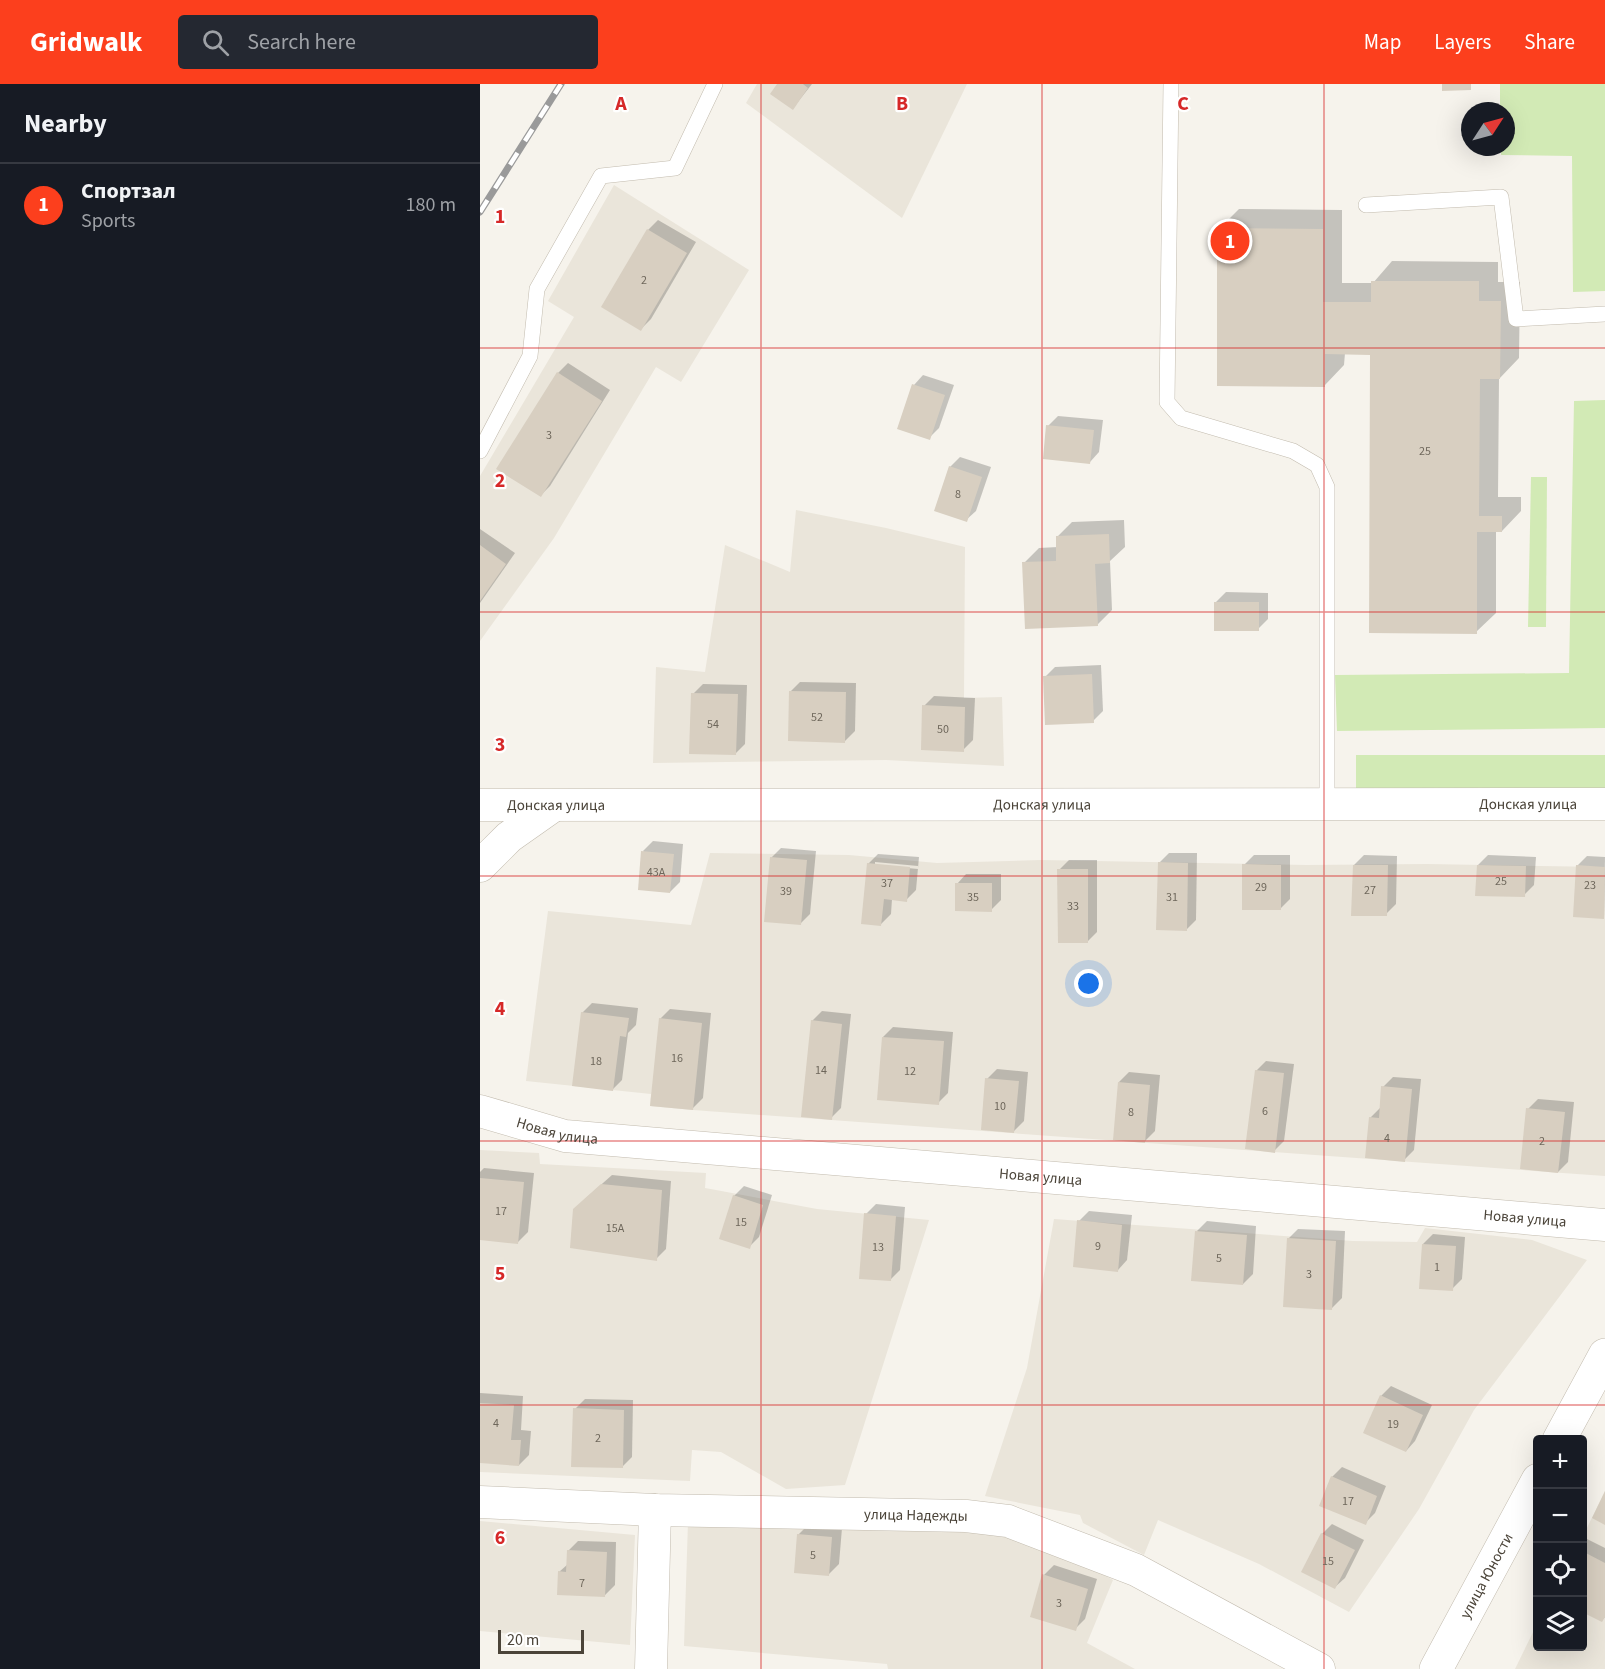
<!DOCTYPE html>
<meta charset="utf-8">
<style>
:root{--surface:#171b24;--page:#242831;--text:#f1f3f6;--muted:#9ea1a6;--line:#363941;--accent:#fc3f1d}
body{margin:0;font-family:"Source Sans 3",sans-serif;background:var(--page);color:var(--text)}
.controls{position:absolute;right:18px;bottom:18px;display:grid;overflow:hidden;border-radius:6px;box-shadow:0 6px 24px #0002}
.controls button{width:54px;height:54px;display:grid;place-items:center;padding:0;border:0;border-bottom:2px solid var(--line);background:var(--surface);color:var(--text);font:30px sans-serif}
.compass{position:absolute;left:981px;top:18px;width:54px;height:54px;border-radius:50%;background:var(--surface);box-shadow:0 6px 24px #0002;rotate:54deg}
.scale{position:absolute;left:18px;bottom:15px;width:86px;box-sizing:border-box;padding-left:6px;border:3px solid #4b4439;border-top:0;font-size:16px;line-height:21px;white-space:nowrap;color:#4b4439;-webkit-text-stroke:4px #fff;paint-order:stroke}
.you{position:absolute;left:609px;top:900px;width:21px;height:21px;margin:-15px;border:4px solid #fff;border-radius:50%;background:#1a73e8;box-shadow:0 0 0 9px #1a73e833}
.badge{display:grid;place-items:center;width:39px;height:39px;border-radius:50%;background:var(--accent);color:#fff;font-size:20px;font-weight:700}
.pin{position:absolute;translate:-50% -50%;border:3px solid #fff;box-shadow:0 2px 6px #0006}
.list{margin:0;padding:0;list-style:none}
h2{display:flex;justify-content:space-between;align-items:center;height:78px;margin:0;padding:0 24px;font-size:26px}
h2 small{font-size:20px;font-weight:400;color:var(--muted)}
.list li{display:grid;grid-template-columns:39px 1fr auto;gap:18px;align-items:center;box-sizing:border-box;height:84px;padding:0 24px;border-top:2px solid var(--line)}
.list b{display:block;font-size:22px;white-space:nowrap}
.list p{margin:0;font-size:20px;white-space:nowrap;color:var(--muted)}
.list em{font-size:20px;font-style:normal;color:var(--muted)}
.icon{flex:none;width:33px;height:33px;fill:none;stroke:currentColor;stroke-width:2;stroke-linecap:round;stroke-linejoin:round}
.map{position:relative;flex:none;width:1125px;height:1585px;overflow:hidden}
header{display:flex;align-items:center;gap:36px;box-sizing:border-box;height:84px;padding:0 30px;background:var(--accent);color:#fff}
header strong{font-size:28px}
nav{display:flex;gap:33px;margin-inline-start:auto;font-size:21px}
.search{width:420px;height:54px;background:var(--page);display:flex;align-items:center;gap:15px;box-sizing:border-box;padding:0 21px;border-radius:6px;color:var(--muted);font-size:22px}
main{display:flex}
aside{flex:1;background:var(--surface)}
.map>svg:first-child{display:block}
.residential{fill:#eae5da}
.green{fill:#d2eab5}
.shadow{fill:#0003;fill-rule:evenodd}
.building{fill:#d8cfc1}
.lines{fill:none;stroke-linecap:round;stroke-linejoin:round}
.service-casing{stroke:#c2bbae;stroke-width:16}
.minor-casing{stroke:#c2bbae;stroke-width:33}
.tertiary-casing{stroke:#c2bbae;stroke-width:34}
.service{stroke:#fff;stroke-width:15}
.minor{stroke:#fff;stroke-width:32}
.tertiary{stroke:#fff;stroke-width:33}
.rail-casing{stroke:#9a9a9a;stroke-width:7}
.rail{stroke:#fff;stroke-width:4.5;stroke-dasharray:14;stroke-linecap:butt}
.grid{fill:none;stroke:#d62828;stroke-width:1.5;stroke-opacity:0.55}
.labels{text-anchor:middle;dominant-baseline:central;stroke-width:4.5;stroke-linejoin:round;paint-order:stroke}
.number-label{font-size:12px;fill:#6e675b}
.street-label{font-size:15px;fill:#4b4439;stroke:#fff}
.grid-label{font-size:20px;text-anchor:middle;font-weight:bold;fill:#d62828;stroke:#fff;stroke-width:4.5;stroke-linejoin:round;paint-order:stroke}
</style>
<header>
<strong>Gridwalk</strong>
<div class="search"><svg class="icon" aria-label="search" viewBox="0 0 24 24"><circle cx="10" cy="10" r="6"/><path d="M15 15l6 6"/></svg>Search here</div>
<nav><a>Map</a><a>Layers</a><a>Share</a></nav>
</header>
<main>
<aside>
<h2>Nearby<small></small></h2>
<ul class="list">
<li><span class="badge">1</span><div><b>Спортзал</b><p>Sports</p></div><em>180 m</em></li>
</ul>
</aside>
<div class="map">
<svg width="1125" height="1585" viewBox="0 0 1125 1585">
<rect width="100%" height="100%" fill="#f6f3ec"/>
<g class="residential">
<path d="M277,0H487L422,134L266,19Z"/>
<path d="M134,101L269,186L201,298L176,283L74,454L0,557V392L94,233L68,217Z"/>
<path d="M316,426L406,444L485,463L484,614L522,613L524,682L406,676L173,679L176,583L225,588L245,461L310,488Z"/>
<path d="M230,769L369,771L457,779L561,776L826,781L947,780L1125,783V1092L213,1026L170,1022L171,1010L46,997L68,827L211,841Z"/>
<path d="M0,1066L59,1069L60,1080L226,1089L225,1104L236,1106L337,1125L449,1136L365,1401L306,1405L241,1368L212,1366L210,1397L0,1388Z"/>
<path d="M574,1135L873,1157L937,1158L945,1144L1052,1156L1107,1176L994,1326L939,1425L869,1528L779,1480L678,1436L664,1471L603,1439L600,1431L505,1412L547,1284Z"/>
<path d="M1125,1407V1585H1035L1057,1540L1058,1562H1102L1103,1452Z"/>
<path d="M0,1437L155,1451L150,1561L0,1547Z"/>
<path d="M208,1438L522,1445L602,1479L633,1496L607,1559L655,1585H408L407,1580L204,1562Z"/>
</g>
<g class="green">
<path d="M1020,0H1125V207L1093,208L1092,72L1021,71V63H1026V27H1020Z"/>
<path d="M1125,316V644L857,647L855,591L1089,589L1094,317Z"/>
<path d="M1051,393H1067L1066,543H1048Z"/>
<rect x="876" y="671" width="249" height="35"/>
</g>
<g class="shadow">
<path d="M299,0H332L313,24Z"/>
<path d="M759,125L862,126V199H893L912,177L1018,178V198H1040L1039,274L1019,295L1018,413H1041V427L1022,447H1016V529L996,548L892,269H865L864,281L845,301L739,145Z"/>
<path d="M178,136L216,158L171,235L161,245L168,146Z"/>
<path d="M88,279L130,306L70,402L61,411L78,289Z"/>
<path d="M443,291L474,301L459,344L449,354L434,301Z"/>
<path d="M578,332L623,336L619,368L610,378L568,342Z"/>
<path d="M480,373L511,383L496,427L486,436L470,383Z"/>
<path d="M644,436L645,463L630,477L632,526L617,541L544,479L559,464L578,463L577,453L592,438Z"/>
<path d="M0,445L35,469L0,519Z"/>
<path d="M746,508L788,509V535L778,545L736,518Z"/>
<path d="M621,581L623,627L613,637L565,593L575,583Z"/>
<path d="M320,598L376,599L375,647L365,657L310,608Z"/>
<path d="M223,600L267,601L265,660L255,670L213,610Z"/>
<path d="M454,612L495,614L493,656L483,666L444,622Z"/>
<path d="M173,757L203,760L200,798L190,808L163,767Z"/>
<path d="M301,764L336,767L330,830L320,840L291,774Z"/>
<path d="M689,769H717L716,836L706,846L679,779Z"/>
<path d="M398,770L439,773L436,806L426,816L412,815L411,830L401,840L388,780ZM395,778L438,782V785L395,781Z"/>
<path d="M774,771H810V815L800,825L764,781Z"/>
<path d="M884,771L917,772L916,820L906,830L874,781Z"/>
<path d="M1008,771L1056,773L1054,801L1044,811L998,781Z"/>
<path d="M1107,772L1125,773L1124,833L1097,782Z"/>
<path d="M589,776H617V848L607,858L579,786Z"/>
<path d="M486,790H521V816L511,826L477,800Z"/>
<path d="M112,919L158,924L156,941L148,949L142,996L132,1006L102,929Z"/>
<path d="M190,925L231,929L223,1014L213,1024L180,935Z"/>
<path d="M342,927L371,930L361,1024L351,1034L332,937Z"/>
<path d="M413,943L473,948L468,1009L458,1019L403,953Z"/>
<path d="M786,977L814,980L804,1057L794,1067L776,987Z"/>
<path d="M517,985L548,988L544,1037L534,1047L507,995Z"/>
<path d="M649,988L680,991L675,1047L665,1057L639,998Z"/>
<path d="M913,993L941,995L934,1066L924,1076L890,1034L900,1024L903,1003Z"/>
<path d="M1058,1015L1094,1018L1088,1078L1078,1088L1048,1025Z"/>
<path d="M4,1084L54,1089L48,1148L38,1158L0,1155V1088Z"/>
<path d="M132,1091L191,1097L186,1165L176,1175L105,1115Z"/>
<path d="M264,1102L292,1111L279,1153L269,1163L254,1112Z"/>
<path d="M396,1120L425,1123L420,1186L410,1196L386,1130Z"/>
<path d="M609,1127L652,1131L647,1176L638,1186L599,1137Z"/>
<path d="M727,1137L776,1142L773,1190L763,1200L717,1147Z"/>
<path d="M818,1145L865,1147L862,1214L852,1224L808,1155Z"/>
<path d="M953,1150L985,1153L982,1195L972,1205L943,1160Z"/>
<path d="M911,1302L952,1321L935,1357L926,1367L901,1312Z"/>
<path d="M0,1309L43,1312L41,1346L51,1347L49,1371L39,1381L0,1378Z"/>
<path d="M105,1315L153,1316L152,1373L142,1383L95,1325Z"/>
<path d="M862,1383L906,1402L895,1429L885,1439L852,1393Z"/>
<path d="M852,1440L884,1456L865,1494L855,1503L842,1450Z"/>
<path d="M328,1441L362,1444L359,1480L349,1490L318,1451Z"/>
<path d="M1107,1455L1125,1464V1533L1122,1536L1102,1526V1460Z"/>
<path d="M98,1457L136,1458L135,1501L125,1511L79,1488L88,1480V1467Z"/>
<path d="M574,1481L617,1495L605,1535L595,1545L564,1491Z"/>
</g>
<g class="building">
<path d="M297,0H323L328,4L313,26L290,10Z"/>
<path d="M962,0H991V6L962,7Z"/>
<path d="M737,144L843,145V218H891V197H999V217H1021L1020,295H1000L999,432H1022V448H997V550L889,549L890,271L845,270V303L737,302Z"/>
<path d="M167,145L207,169L161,247L121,223Z"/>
<path d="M77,288L122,317L61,413L16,385Z"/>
<path d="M432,300L465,311L450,356L417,345Z"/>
<path d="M566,341L614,346L610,380L563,375Z"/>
<path d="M469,382L502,393L487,438L454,427Z"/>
<path d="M629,450L630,479L615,480L618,542L545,545L542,478L576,477V452Z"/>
<path d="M0,461L26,480L0,517Z"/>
<rect x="734" y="518" width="45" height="29"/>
<path d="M612,590L614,639L565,641L563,592Z"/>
<path d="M309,607L366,608L365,659L308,657Z"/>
<path d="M211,609L258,610L256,671L209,670Z"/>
<path d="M442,621L485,623L484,668L441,666Z"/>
<path d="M161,767L194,770L190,809L158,806Z"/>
<path d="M290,773L327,776L321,841L284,838Z"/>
<path d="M678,778L708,779L707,847L676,846Z"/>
<path d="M387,779L430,783L427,818L404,815L401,842L381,840Z"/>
<path d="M762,780L801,781V826H762Z"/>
<path d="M873,781H908L907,832H871Z"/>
<path d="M997,781L1046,782L1045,813L995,812Z"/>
<path d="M1096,781L1125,783L1124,835L1093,833Z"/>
<path d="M577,785H608V859H578Z"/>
<path d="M475,799H512V828L475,827Z"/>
<path d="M101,928L149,934L146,953L140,952L133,1007L92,1002Z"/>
<path d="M179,934L222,939L213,1026L170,1022Z"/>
<path d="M331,936L362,940L352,1036L321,1033Z"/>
<path d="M402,953L464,957L459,1021L397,1016Z"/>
<path d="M775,986L804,989L795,1069L765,1065Z"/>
<path d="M505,994L539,997L534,1049L501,1046Z"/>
<path d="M638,998L670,1001L665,1059L633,1056Z"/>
<path d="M901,1002L932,1005L925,1078L885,1074L889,1033L899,1034Z"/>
<path d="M1046,1024L1085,1028L1078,1089L1040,1085Z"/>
<path d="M0,1094L44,1098L38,1160L0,1156Z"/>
<path d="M121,1100L182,1106L177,1177L90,1164L93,1125Z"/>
<path d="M253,1111L283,1121L270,1165L239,1155Z"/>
<path d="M384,1129L416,1132L411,1197L379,1195Z"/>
<path d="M597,1136L642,1141L638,1188L593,1183Z"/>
<path d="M715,1147L767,1151L763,1201L711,1197Z"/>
<path d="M807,1154L856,1157L852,1226L803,1223Z"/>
<path d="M942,1160L976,1162L973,1207L939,1205Z"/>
<path d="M900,1311L943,1331L926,1368L883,1349Z"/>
<path d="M0,1319L34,1321L31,1356H41L39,1382L0,1379Z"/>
<path d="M93,1324L144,1326L143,1384L91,1383Z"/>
<path d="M851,1392L897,1412L886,1441L839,1422Z"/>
<path d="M1125,1407V1441L1112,1434Z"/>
<path d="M841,1449L875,1466L855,1505L821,1488Z"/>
<path d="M317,1450L352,1453L349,1492L314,1489Z"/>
<path d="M87,1466L127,1468L125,1513L77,1511L78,1487L86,1488Z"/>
<path d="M1102,1467L1125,1479V1533L1122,1538L1102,1528Z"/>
<path d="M562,1490L608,1505L596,1547L550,1533Z"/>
</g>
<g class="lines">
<g class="service-casing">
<g id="service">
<path d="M691,0L687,318L701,334L813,367L837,381L847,403V720"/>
<path d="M886,121L1021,113L1036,235L1125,230"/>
<path d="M0,367L50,272L57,205L121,92L195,84L235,0"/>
</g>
</g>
<g class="minor-casing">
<g id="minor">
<path id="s1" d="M0,721L1125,720"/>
<path d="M0,782L29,753L73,722"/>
<path id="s2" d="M0,1027L85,1052L1125,1141"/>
<path id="s3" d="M0,1418L175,1426L486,1432L528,1437L656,1486L839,1585"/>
<path d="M171,1585L175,1426"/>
</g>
</g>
<g class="tertiary-casing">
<g id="tertiary">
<path d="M1079,1356L1125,1271"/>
<path id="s4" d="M956,1585L1058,1396"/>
</g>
</g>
<use href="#service" class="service"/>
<use href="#minor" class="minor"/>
<use href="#tertiary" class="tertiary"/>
<g class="rail-casing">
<path id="rail" d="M0,128L81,0"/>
</g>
<use href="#rail" class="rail"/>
</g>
<path class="grid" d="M281,0V1585M562,0V1585M844,0V1585M0,264H1125M0,528H1125M0,792H1125M0,1057H1125M0,1321H1125"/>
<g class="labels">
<g class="number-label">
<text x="164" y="196">2</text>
<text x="69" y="351">3</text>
<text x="945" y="367">25</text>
<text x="478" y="410">8</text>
<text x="337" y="633">52</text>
<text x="233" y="640">54</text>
<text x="463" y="645">50</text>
<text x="176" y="788">43А</text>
<text x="1021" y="797">25</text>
<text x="407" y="799">37</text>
<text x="1110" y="801">23</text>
<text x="781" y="803">29</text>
<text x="890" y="806">27</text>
<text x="306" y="807">39</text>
<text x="493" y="813">35</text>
<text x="692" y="813">31</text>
<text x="593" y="822">33</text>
<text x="197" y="974">16</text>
<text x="116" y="977">18</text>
<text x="341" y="986">14</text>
<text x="430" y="987">12</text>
<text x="520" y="1022">10</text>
<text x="785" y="1027">6</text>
<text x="651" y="1028">8</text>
<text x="907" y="1054">4</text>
<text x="1062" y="1057">2</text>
<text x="21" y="1127">17</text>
<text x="261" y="1138">15</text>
<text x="135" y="1144">15А</text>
<text x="618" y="1162">9</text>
<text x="398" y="1163">13</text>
<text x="739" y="1174">5</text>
<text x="957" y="1183">1</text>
<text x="829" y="1190">3</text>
<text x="16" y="1339">4</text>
<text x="913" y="1340">19</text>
<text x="118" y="1354">2</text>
<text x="868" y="1417">17</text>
<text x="333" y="1471">5</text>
<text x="848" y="1477">15</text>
<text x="102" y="1499">7</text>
<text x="579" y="1519">3</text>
</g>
<g class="street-label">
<text stroke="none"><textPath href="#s1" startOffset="1048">Донская улица</textPath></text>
<text stroke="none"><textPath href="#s1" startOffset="562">Донская улица</textPath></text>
<text stroke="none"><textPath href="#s1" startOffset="76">Донская улица</textPath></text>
<text stroke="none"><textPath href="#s2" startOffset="80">Новая улица</textPath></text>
<text stroke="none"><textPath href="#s2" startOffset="566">Новая улица</textPath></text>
<text stroke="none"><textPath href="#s2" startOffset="1052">Новая улица</textPath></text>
<text stroke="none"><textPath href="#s3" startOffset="436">улица Надежды</textPath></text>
<text stroke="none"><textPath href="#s4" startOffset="106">улица Юности</textPath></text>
</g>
</g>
<g class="grid-label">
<text x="141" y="26">A</text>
<text x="422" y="26">B</text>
<text x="703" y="26">C</text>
<text x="20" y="139">1</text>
<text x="20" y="403">2</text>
<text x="20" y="667">3</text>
<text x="20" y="931">4</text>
<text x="20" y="1196">5</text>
<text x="20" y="1460">6</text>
</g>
</svg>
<div class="controls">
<button>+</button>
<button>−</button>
<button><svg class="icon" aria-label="locate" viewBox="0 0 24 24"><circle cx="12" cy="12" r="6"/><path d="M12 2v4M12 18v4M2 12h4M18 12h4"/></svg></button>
<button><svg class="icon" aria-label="layers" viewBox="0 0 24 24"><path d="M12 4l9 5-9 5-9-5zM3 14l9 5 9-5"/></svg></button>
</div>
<svg class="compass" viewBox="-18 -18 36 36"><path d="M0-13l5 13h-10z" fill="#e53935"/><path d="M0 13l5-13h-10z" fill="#9ea1a6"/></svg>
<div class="scale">20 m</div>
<div class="you"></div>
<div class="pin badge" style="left:750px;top:157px">1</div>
</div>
</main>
